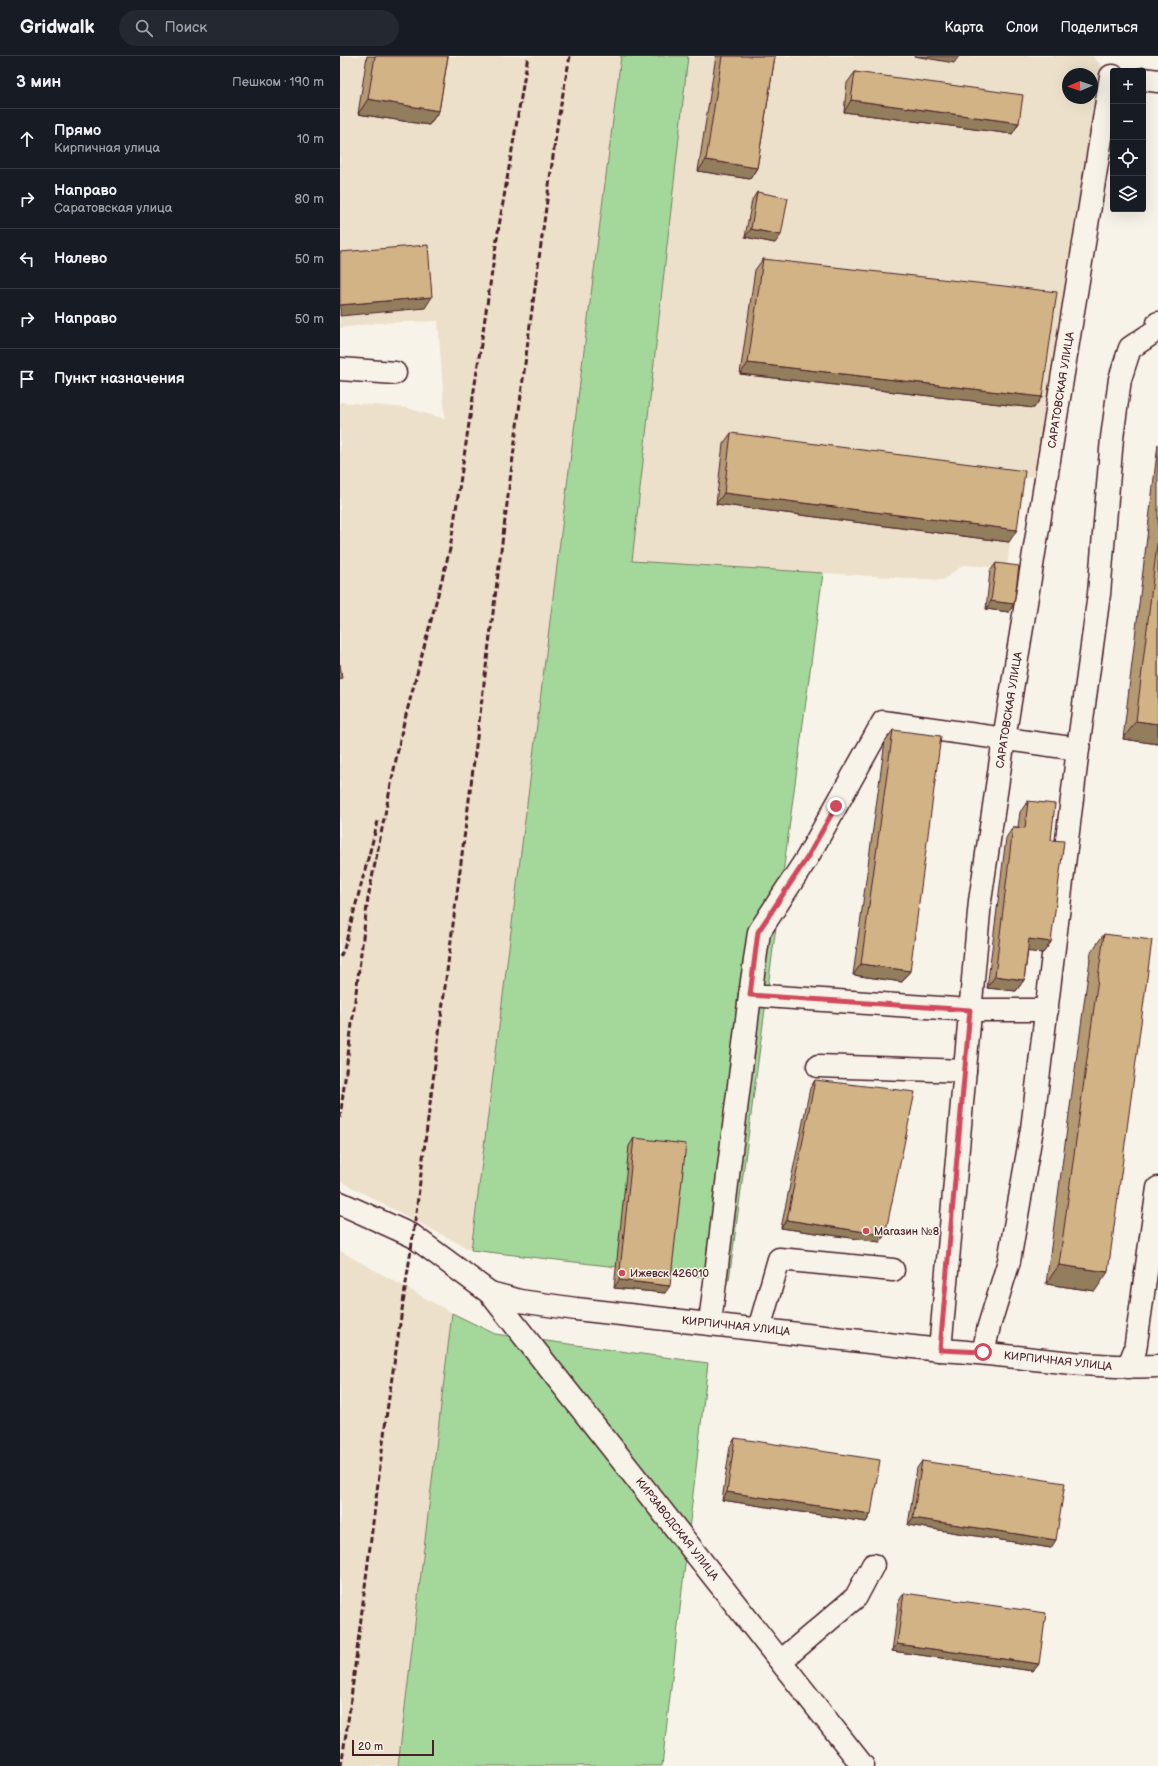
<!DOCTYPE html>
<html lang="ru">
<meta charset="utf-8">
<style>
:root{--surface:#171b24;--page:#242831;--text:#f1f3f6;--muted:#9ea1a6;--line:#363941}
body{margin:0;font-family:"Balsamiq Sans",sans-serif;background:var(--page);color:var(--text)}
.controls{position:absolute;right:12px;top:12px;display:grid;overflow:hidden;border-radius:4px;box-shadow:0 4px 16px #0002}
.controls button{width:36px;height:36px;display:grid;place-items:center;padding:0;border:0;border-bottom:1px solid var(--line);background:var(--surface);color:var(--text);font:20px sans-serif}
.compass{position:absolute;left:722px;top:12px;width:36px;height:36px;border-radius:50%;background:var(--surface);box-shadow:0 4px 16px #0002;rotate:268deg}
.scale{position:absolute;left:12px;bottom:10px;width:82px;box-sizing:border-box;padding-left:4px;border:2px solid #4a1f2b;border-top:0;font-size:11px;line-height:14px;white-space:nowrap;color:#4a1f2b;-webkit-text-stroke:3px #f7f3e8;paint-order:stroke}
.stop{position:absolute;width:12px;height:12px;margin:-9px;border:3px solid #d1495b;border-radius:50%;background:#fff}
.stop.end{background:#d1495b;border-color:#fff;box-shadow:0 1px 4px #0008}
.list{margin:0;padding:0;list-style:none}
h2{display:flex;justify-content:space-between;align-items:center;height:52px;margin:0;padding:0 16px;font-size:17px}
h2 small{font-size:13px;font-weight:400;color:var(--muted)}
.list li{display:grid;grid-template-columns:26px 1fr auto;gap:12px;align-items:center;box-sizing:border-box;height:60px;padding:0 16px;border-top:1px solid var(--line)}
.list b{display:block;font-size:15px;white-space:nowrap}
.list p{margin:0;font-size:13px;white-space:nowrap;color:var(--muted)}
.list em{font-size:13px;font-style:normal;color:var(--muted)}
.icon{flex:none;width:22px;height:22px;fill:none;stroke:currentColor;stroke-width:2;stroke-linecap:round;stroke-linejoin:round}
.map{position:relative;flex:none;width:818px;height:1710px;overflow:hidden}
header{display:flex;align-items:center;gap:24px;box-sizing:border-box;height:56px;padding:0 20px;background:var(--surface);border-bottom:1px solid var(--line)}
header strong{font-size:19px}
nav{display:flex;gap:22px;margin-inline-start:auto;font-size:14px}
.search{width:280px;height:36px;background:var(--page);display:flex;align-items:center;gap:10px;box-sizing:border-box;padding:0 14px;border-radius:22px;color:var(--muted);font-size:15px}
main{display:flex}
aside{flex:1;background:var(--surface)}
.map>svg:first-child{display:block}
.built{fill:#ece0ca;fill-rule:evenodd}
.green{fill:#a4d89b;stroke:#777c63}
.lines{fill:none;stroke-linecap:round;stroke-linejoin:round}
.minor-casing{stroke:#4a1f2b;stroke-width:25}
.minor{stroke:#f7f3e8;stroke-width:22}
.rail{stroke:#4a1f2b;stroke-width:3;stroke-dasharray:6 3;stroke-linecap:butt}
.wall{fill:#b49a72;stroke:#4a1f2b}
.shaded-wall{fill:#927d5d;stroke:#4a1f2b}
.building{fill:#d1b385;stroke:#4a1f2b}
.route{stroke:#d1495b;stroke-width:5}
.poi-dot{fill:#d1495b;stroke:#f7f3e8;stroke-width:1.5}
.labels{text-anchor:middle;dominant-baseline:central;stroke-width:3;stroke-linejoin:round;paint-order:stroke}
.street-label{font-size:11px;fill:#4a1f2b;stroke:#f7f3e8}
.poi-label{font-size:11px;fill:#4a1f2b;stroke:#f7f3e8;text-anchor:start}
</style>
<header>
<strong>Gridwalk</strong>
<div class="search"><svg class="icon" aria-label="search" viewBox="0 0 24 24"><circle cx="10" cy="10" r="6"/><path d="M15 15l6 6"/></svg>Поиск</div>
<nav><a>Карта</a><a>Слои</a><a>Поделиться</a></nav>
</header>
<main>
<aside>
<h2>3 мин<small>Пешком · 190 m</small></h2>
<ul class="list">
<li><svg class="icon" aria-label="ahead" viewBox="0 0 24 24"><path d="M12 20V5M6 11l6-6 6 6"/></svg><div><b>Прямо</b><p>Кирпичная улица</p></div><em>10 m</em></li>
<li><svg class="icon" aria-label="right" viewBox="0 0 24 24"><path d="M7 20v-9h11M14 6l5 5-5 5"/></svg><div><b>Направо</b><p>Саратовская улица</p></div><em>80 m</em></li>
<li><svg class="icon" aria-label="left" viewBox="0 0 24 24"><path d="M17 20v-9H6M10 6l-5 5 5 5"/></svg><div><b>Налево</b></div><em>50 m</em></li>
<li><svg class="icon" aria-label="right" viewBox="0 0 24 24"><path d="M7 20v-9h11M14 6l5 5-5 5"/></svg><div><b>Направо</b></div><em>50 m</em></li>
<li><svg class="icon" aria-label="arrive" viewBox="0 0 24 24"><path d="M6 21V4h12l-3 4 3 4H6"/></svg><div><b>Пункт назначения</b></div></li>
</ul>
</aside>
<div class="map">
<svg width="818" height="1710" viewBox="0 0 818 1710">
<rect width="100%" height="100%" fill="#f7f3e8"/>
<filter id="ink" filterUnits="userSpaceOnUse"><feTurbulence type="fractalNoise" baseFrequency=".025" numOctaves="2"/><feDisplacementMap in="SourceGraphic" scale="8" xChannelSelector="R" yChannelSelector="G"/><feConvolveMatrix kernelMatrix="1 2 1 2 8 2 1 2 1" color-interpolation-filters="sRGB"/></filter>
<g filter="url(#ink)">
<g class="built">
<path d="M0,0H281L131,1194L0,1125V346L67,352L105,363L98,265L37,267L0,272Z"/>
<path d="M348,0H753L764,13L705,414L677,426L667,512L623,509L603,524L292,506ZM728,18H752V42H728Z"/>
<path d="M0,1195L112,1257L58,1710H0Z"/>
</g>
<g class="green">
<path d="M281,0H348L292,505L483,517L389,1224L131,1194Z"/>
<path d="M112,1257L155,1278L368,1307L322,1710H58Z"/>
</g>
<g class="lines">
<g class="minor-casing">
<g id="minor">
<path d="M803,23L818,25"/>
<path d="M0,313L55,317"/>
<path d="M707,954H630L410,939L419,876L467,802L543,666L738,693"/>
<path d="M478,1010L625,1015"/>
<path d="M0,1147L73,1180L150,1237L180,1245L236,1253L600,1294C673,1298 745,1313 818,1310"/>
<path d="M150,1237L523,1710"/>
<path d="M370,1267L410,939"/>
<path d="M419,1273L439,1203L553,1214"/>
<path d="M600,1294L640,845L664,683L771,20H773"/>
<path d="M643,1297L649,1270L669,1205L692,1073L738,693L759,538L772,382L780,323L790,292L817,274L818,267"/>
<path d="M788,1311L795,1294L818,1132"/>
<path d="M441,1605L516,1541L533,1509"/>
</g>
</g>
<use href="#minor" class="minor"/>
<g class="rail">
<path d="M0,901L4,893L38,765"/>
<path d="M0,1062L28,842L62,674L110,493L158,176L188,0"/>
<path d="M1,1710L9,1658L47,1355L73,1180L191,261L218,64L230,0"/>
</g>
</g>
<g class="wall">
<path d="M27,0H108L99,55L89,69L18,58Z"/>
<path d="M376,0H435L417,112L410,123L358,115Z"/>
<path d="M515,16L679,67L672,78L504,56L507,27Z"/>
<path d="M417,136L435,187L405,181L412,144Z"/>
<path d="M423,203L694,352L400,318L415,214Z"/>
<path d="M391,377L669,486L376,448L383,388Z"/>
<path d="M818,388V688L783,683Z"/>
<path d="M656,507L674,548L669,556L646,553L650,515Z"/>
<path d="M553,674L570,915L562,926L513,919L545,685Z"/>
<path d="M688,745L711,784V886L703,897L688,895L684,924L676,935L647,932L666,782L673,771H678L680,756Z"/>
<path d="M764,878L755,1235L706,1228L751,896Z"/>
<path d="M475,1024L540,1186L441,1172L470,1032Z"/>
<path d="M294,1082L325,1237L274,1232L289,1090Z"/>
<path d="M395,1382L531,1458L526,1466L382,1444L390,1390Z"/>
<path d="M582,1405L711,1492L568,1469L577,1412Z"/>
<path d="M564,1537L699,1608L693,1615L552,1595L559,1545Z"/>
</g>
<g class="shaded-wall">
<path d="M574,0H619L614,7Z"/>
<path d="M28,43L99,55L89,69L18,58Z"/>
<path d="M511,44L679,67L672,78L504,56Z"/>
<path d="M366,104L417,112L410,123L358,115Z"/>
<path d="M411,173L441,179L435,187L405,181Z"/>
<path d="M92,241L85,252L0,260V249Z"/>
<path d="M408,307L702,341L694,352L400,318Z"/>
<path d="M384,437L677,474L669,486L376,448Z"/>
<path d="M651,545L674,548L669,556L646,553Z"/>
<path d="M796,665L818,668V688L783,683Z"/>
<path d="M689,883L711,886L703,897L681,895Z"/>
<path d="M521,908L570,915L562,926L513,919Z"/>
<path d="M655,920L684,924L676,935L647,932Z"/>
<path d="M447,1164L545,1179L540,1186L441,1172Z"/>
<path d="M719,1209L768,1216L755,1235L706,1228Z"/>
<path d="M279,1224L330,1230L325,1237L274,1232Z"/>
<path d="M387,1436L531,1458L526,1466L382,1444Z"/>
<path d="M573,1462L716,1484L711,1492L568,1469Z"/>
<path d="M557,1588L699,1608L693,1615L552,1595Z"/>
</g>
<g class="building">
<path d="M35,0H108L99,55L28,43Z"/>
<path d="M382,0H435L417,112L366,104Z"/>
<path d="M515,16L683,39L679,67L511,44Z"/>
<path d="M417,136L448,142L441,179L411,173Z"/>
<path d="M88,189L92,241L0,249V196Z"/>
<path d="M423,203L717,236L702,341L408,307Z"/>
<path d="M391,377L685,415L677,474L384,437Z"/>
<path d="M818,480V668L796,665Z"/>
<path d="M656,507L679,510L674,548L651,545Z"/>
<path d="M0,608L2,622L0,623Z"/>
<path d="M553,674L601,680L570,915L521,908Z"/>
<path d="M688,745L715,748L711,784L724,785L711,886L689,883L684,924L655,920L673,771L685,772Z"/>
<path d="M764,878L812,884L768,1216L719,1209Z"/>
<path d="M475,1024L575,1036L545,1179L447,1164Z"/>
<path d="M294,1082L346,1088L330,1230L279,1224Z"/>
<path d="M395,1382L540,1404L531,1458L387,1436Z"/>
<path d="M582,1405L725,1427L716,1484L573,1462Z"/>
<path d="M564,1537L706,1557L699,1608L557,1588Z"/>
</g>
</g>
<g class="lines" filter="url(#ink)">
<path class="route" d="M496,750L467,802L418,876L410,939L630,954L600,1294L643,1296"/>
</g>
<g class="poi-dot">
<circle cx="526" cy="1175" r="4"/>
<circle cx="282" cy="1217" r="4"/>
</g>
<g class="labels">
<g class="street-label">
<text transform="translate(721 334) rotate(-81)">САРАТОВСКАЯ УЛИЦА</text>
<text transform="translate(669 654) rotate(-81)">САРАТОВСКАЯ УЛИЦА</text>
<text transform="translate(396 1270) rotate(6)">КИРПИЧНАЯ УЛИЦА</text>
<text transform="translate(718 1305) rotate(6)">КИРПИЧНАЯ УЛИЦА</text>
<text transform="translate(337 1473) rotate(52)">КИРЗАВОДСКАЯ УЛИЦА</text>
</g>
<g class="poi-label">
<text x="534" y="1175">Магазин №8</text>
<text x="290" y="1217">Ижевск 426010</text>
</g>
</g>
</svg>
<div class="controls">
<button>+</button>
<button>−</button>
<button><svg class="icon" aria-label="locate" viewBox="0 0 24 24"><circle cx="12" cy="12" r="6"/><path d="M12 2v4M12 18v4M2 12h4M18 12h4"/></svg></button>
<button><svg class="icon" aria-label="layers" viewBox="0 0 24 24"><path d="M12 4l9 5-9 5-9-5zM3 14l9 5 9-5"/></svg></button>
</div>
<svg class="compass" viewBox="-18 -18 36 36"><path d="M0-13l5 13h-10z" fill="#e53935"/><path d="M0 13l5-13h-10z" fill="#9ea1a6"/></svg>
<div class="scale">20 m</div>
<div class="stop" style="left:643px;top:1296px"></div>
<div class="stop end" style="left:496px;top:750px"></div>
</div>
</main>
